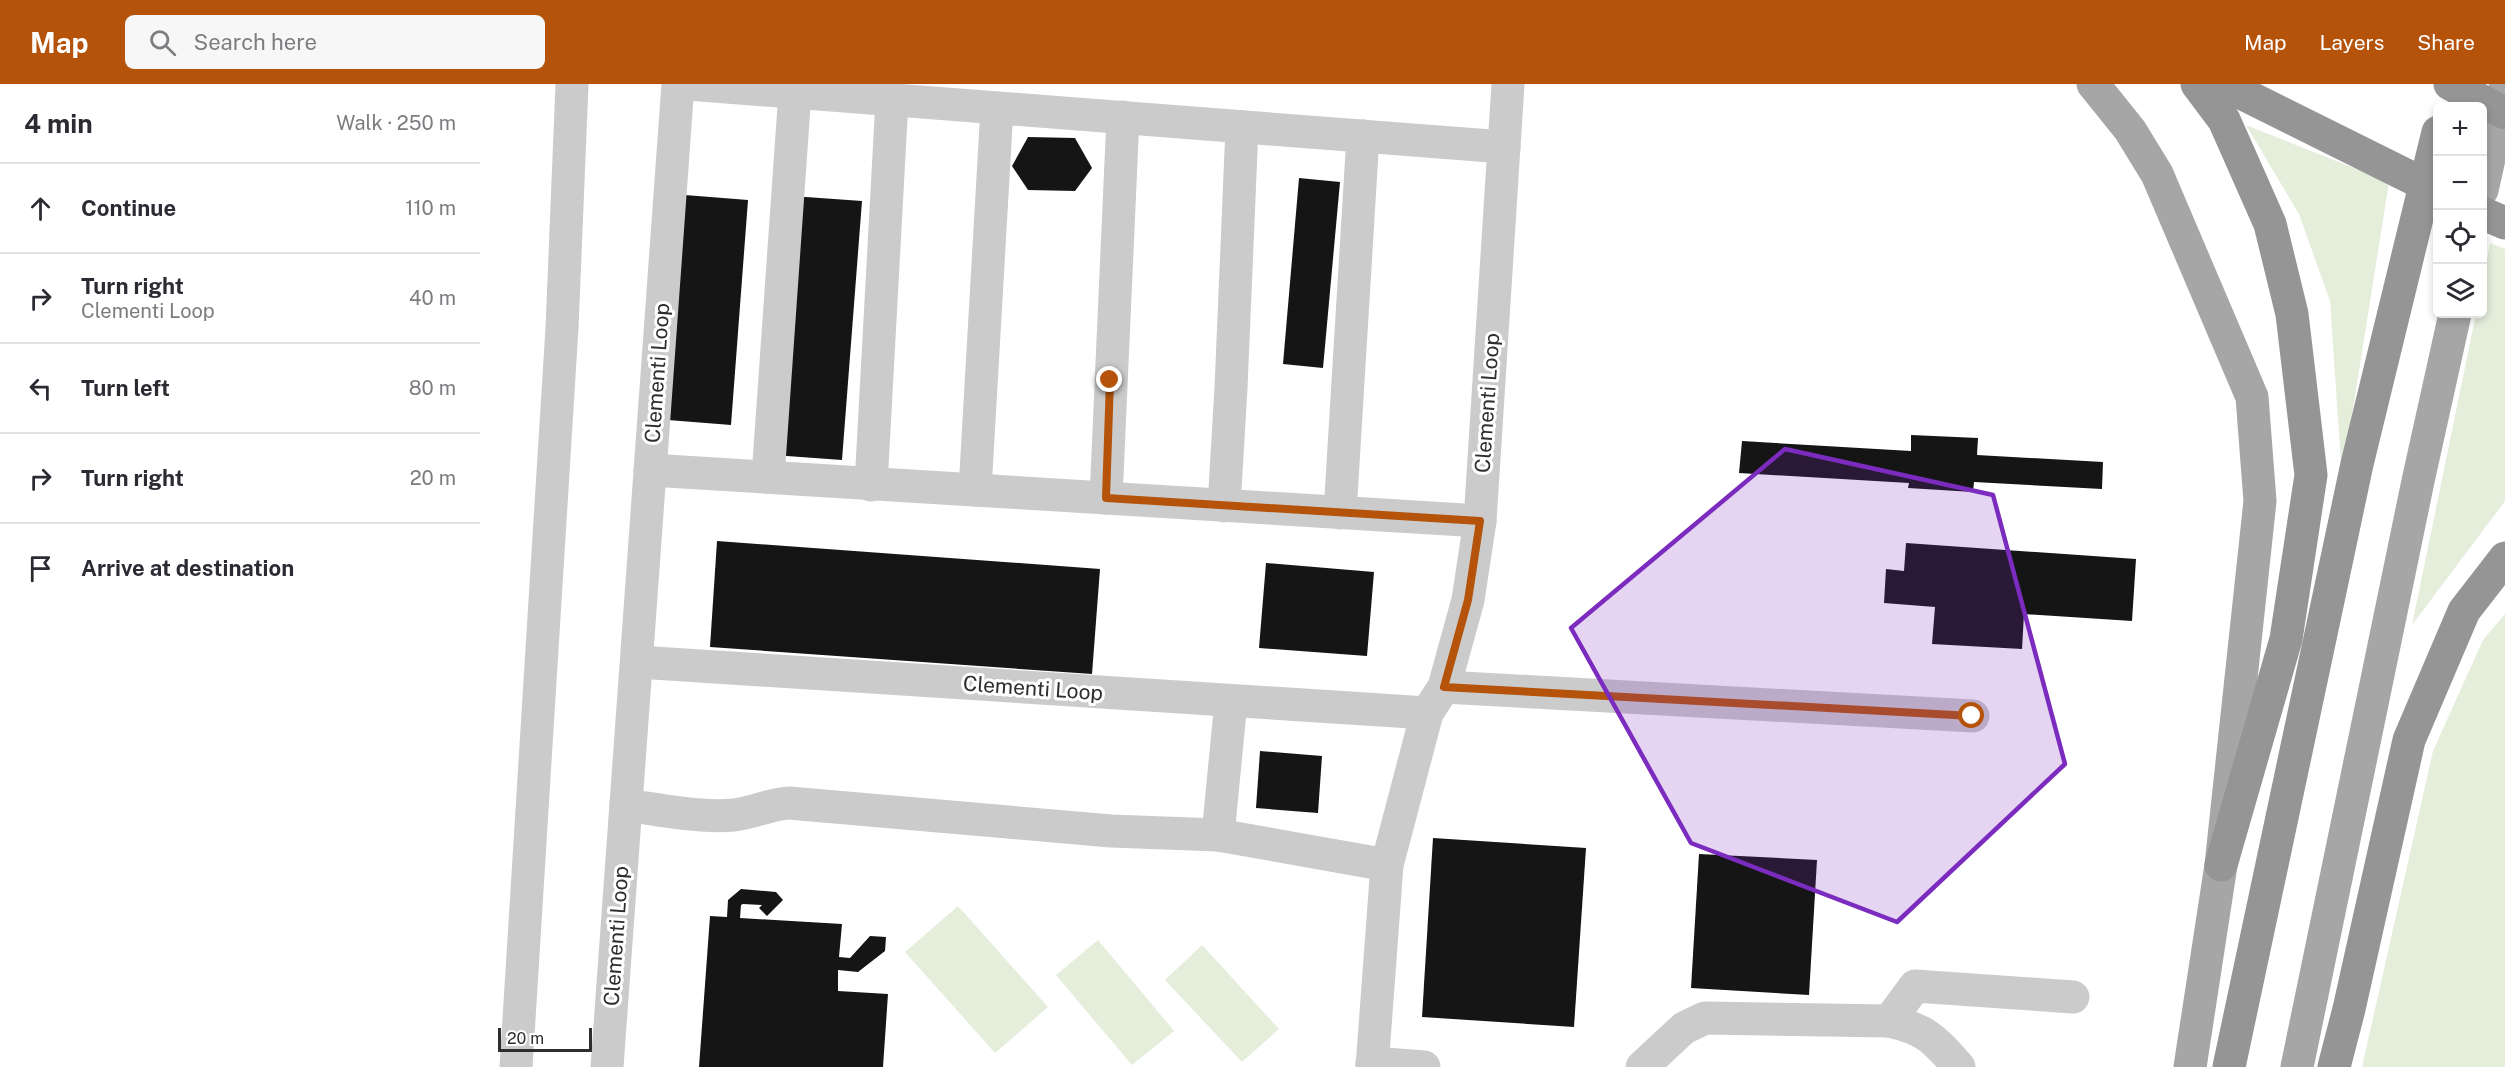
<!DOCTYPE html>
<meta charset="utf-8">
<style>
:root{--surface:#fff;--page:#f7f7f7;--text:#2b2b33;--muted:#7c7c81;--line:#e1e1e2;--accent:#b45309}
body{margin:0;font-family:"Public Sans",sans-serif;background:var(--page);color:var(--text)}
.controls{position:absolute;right:18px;top:18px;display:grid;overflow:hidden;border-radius:9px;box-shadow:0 3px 9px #0003}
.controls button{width:54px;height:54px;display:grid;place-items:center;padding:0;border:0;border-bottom:2px solid var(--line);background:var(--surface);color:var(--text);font:30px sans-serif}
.scale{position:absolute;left:18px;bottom:15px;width:94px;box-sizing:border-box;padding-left:6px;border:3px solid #2e2e2e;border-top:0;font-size:16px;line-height:21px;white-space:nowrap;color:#2e2e2e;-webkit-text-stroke:4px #fff;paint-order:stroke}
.stop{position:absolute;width:18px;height:18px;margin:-14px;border:4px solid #b45309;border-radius:50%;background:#fff}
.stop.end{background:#b45309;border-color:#fff;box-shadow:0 2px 6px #0008}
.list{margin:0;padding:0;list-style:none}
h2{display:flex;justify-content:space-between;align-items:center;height:78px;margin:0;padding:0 24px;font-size:26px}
h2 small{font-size:20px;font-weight:400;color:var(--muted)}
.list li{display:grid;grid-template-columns:39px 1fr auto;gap:18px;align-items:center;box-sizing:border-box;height:90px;padding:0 24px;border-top:2px solid var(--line)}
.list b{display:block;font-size:22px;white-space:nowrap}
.list p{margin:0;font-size:20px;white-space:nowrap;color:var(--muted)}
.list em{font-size:20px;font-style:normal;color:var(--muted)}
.icon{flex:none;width:33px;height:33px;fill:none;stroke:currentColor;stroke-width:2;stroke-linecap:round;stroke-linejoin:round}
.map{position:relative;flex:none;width:2025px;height:983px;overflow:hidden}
header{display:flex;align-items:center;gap:36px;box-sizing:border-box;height:84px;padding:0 30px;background:var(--accent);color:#fff}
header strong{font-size:28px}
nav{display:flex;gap:33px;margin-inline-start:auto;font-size:21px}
.search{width:420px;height:54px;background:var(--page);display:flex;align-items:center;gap:15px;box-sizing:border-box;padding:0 21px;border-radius:9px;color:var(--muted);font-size:22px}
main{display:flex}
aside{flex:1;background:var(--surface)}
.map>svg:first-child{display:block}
.green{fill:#e5eddb}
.building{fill:#151515}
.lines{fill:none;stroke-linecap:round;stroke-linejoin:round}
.minor{stroke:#cbcbcb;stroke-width:33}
.major{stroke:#a6a6a6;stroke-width:33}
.highway{stroke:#959595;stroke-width:33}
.route{stroke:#b45309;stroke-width:8}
.marked{fill:#7b2cbf;fill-opacity:0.2;stroke:#7b2cbf;stroke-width:4.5;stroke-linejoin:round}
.labels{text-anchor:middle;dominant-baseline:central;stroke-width:6;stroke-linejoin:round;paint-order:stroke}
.street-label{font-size:21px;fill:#2e2e2e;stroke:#fff}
</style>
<header>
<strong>Map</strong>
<div class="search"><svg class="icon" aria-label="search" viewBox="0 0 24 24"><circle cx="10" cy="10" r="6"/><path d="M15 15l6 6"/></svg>Search here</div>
<nav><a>Map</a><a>Layers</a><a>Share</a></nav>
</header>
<main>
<aside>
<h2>4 min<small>Walk · 250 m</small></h2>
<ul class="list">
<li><svg class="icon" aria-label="ahead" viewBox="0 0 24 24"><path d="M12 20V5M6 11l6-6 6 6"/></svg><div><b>Continue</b></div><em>110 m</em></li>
<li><svg class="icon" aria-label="right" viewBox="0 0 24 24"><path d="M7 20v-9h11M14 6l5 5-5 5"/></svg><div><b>Turn right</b><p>Clementi Loop</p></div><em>40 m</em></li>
<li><svg class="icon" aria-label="left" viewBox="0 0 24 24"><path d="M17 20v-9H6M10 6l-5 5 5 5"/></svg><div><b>Turn left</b></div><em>80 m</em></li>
<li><svg class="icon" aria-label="right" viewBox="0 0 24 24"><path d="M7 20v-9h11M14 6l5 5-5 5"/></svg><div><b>Turn right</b></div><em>20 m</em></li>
<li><svg class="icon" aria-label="arrive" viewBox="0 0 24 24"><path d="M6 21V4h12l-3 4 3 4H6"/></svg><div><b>Arrive at destination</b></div></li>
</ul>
</aside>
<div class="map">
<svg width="2025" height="983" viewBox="0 0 2025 983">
<rect width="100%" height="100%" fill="#fff"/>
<g class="green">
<path d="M1766,41L1909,98L1862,394L1850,217L1819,130Z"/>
<path d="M2010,159L2025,165V417L1932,541L1996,230H2002L2003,195Z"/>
<path d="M2025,530V983H1882L1953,667L2003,556Z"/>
<path d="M478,822L568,923L515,969L425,868Z"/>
<path d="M618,856L694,947L652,981L576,891Z"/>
<path d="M722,861L799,945L762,978L685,896Z"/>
</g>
<g class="building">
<path d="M548,53L595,54L612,84L595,107L548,106L532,82Z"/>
<path d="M819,94L860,98L843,284L803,280Z"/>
<path d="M205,111L268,116L251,341L188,336Z"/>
<path d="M312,112L382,117L362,376L293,371Z"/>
<path d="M1431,351L1498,354L1497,371L1623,378L1622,405L1494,398L1493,408L1428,404L1429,399L1259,389L1262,357L1431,367Z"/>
<path d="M237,457L620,485L612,590L230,563Z"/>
<path d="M1426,459L1656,475L1652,537L1544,530L1542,565L1452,560L1455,523L1404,519L1406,485L1424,487Z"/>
<path d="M786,479L894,488L887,572L779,564Z"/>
<path d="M780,667L842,672L838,729L776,724Z"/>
<path d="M953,754L1106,764L1094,943L942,933Z"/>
<path d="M1219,770L1337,776L1329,911L1211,904Z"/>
<path d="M261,805L296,808L303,816L287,832L279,824L282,821L263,820L261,821L260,834L362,840L359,873L370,874L390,852L406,853L405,867L378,888L358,886V907L408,910L403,983H219L230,832L247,833L248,816Z"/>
</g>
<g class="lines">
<g class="minor">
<path d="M208,0L1024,63"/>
<path d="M170,386L1000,437"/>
<path d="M288,393L315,8"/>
<path d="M391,401L412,16"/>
<path d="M495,406L517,24"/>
<path d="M626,414L643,33"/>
<path d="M744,422L751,304L762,43"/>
<path d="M860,429L883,52"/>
<path d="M158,578L947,629"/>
<path d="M964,603L1493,632"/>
<path d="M146,721C181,726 219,734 254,731C273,729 290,720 309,719L631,747L738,751L907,781"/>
<path d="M738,751L751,617"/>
<path d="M1409,937L1435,902L1593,913"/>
<path d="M892,979L944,983"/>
<path d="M36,983L82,244L92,0"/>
<path d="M127,983L198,0"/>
<path d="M892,983L907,781L947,629L964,603L988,516L1000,437L1028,0"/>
<path d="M1162,983L1204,944L1225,934L1409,937C1447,946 1453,954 1479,983"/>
</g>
<g class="major">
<path d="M1613,0L1650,46L1677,90L1772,313L1780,417L1741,781L1710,983"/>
<path d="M2002,106L2025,4"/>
<path d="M1817,983L1938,397L1975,230"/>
</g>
<g class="highway">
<path d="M1717,0L1744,36L1790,140L1812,230L1831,391L1806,555L1741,781"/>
<path d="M1743,0L1958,107"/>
<path d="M1970,0L2025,29"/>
<path d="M2002,129L2025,139"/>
<path d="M1749,983L1877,380L1958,48"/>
<path d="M1854,983L1869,925L1929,656L1984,527L2025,474"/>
</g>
</g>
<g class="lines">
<path class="route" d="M630,296L626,414L1000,437L988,516L964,603L1492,632"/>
</g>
<path class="marked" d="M1305,365L1513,411L1585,680L1417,838L1211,759L1091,544Z"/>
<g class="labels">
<g class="street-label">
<text transform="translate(177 289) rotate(-86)">Clementi Loop</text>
<text transform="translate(1007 319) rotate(-86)">Clementi Loop</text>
<text transform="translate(553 604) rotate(4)">Clementi Loop</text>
<text transform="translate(136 852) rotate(-86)">Clementi Loop</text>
</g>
</g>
</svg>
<div class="controls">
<button>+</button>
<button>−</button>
<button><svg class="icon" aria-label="locate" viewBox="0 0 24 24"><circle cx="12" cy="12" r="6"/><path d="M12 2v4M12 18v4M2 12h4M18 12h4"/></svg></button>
<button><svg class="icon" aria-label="layers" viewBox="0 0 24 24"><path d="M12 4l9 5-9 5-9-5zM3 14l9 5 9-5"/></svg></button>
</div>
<div class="scale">20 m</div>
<div class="stop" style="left:1492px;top:632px"></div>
<div class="stop end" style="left:630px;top:296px"></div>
</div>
</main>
